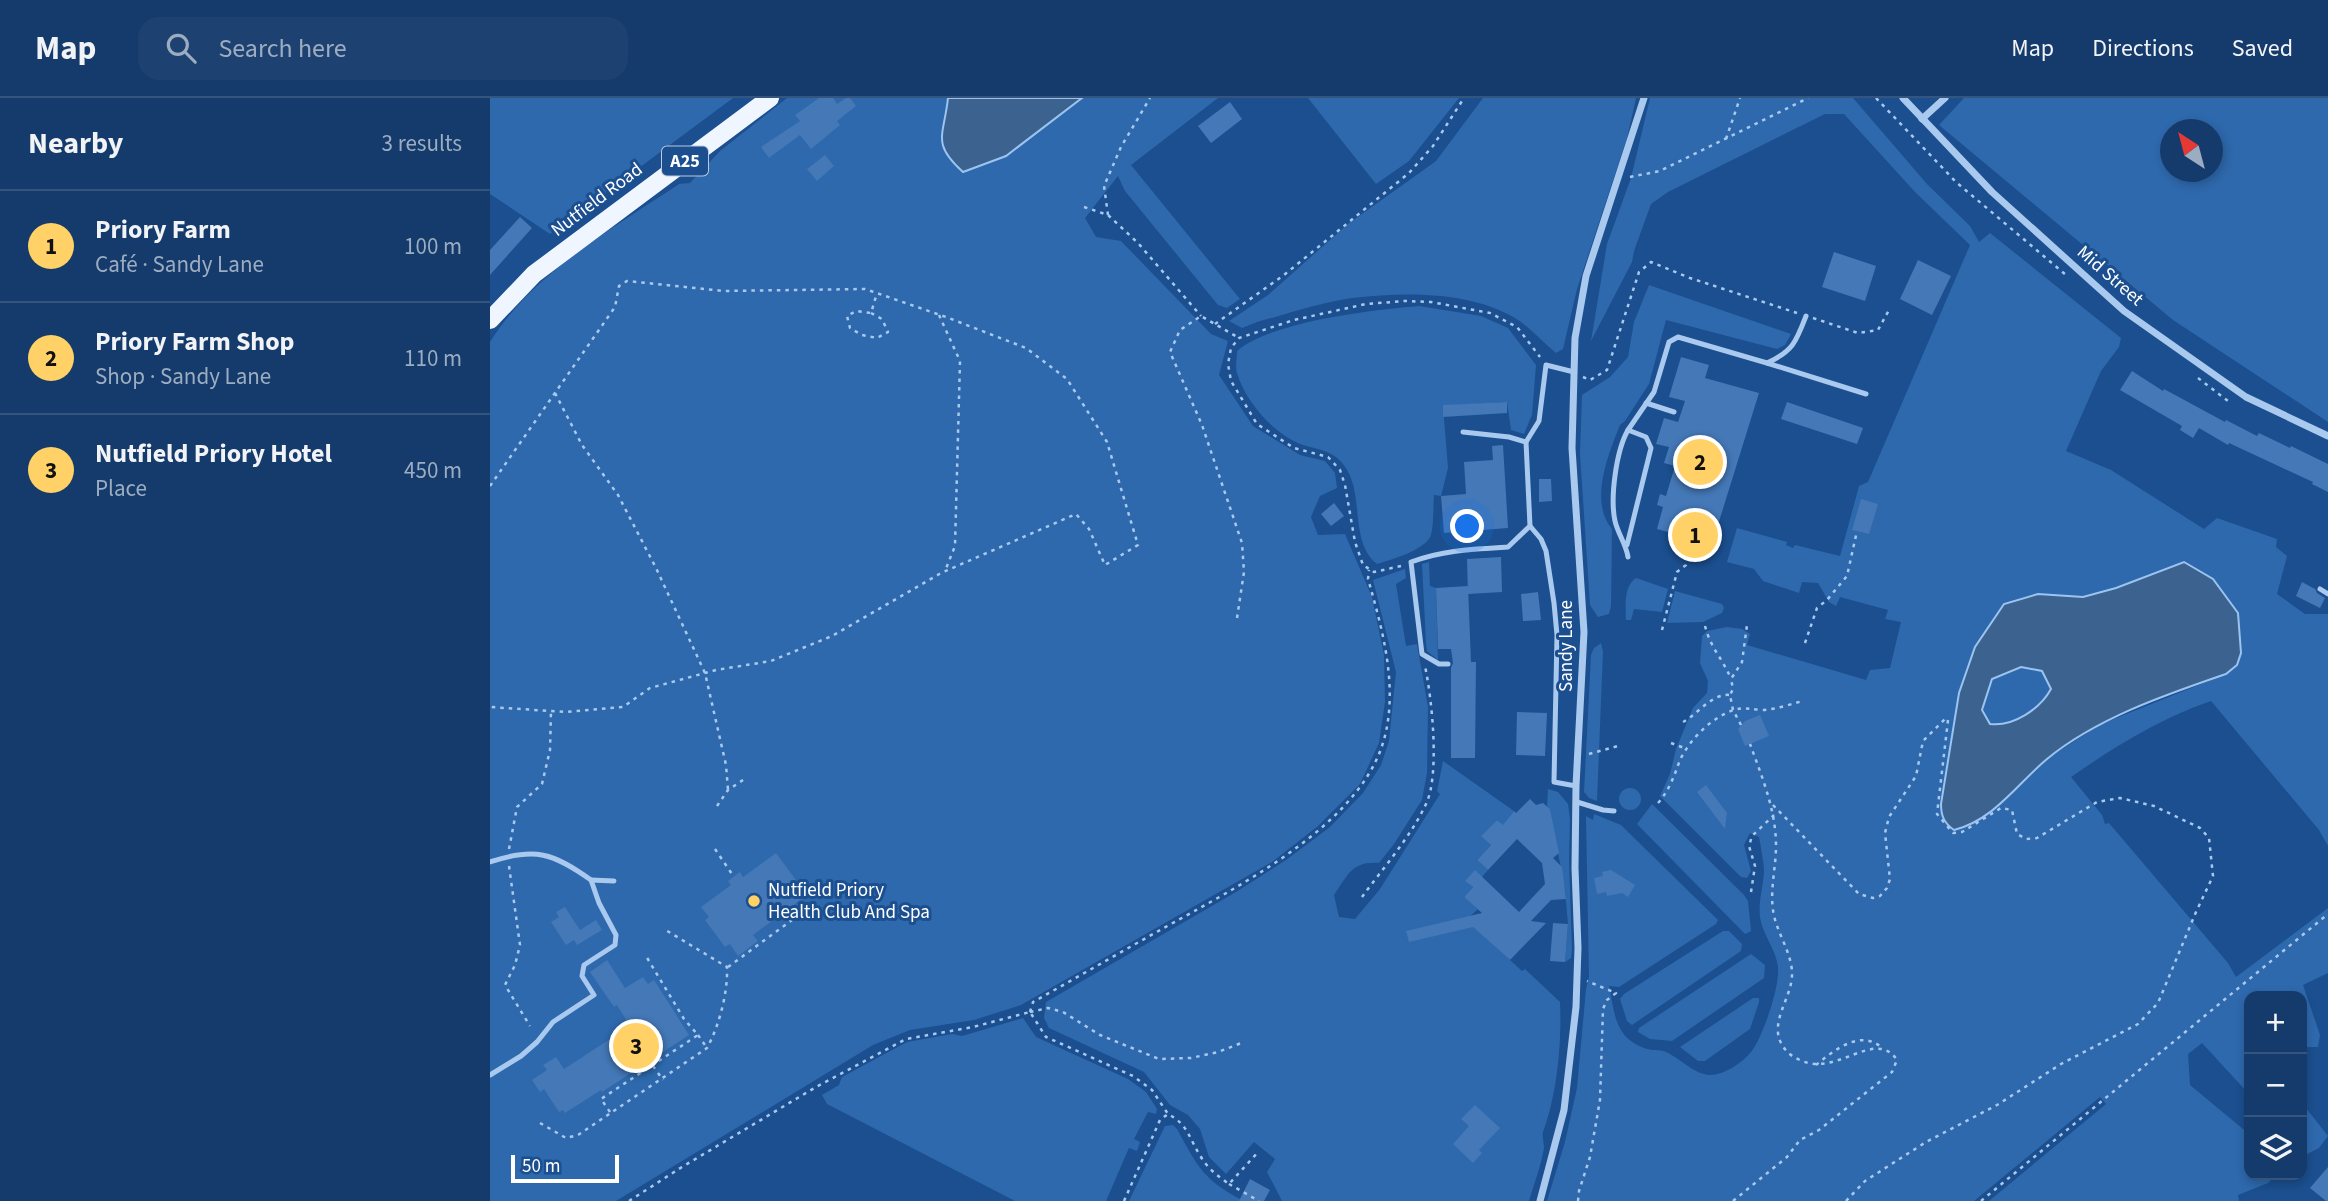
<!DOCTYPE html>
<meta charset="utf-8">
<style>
:root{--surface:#143b6b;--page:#1d4271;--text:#f1f3f6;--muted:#9dadc1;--line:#33557e;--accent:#ffd166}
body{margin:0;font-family:"Source Sans 3",sans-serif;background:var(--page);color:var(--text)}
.controls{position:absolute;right:21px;bottom:21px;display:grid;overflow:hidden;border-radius:14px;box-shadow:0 4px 10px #0003}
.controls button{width:63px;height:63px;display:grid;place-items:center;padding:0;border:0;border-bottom:2px solid var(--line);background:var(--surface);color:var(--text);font:35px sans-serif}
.compass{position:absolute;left:1670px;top:21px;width:63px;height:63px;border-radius:50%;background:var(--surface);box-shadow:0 4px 10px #0003;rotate:324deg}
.scale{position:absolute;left:21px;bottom:18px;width:108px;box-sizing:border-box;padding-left:7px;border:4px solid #fff;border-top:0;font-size:19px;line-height:24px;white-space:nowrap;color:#fff;-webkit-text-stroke:5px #1b4f8f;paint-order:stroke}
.you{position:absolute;left:978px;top:429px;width:24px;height:24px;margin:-18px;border:5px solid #fff;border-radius:50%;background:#1a73e8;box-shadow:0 0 0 10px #1a73e833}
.badge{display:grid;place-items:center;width:46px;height:46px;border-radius:50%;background:var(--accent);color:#111;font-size:23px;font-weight:700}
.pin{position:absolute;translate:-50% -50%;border:4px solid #fff;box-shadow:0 2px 7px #0006}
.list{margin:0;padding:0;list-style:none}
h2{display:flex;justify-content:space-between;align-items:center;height:91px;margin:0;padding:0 28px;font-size:30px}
h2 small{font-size:23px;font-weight:400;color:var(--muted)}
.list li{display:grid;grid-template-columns:46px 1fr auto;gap:21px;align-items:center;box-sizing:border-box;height:112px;padding:0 28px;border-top:2px solid var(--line)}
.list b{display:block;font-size:26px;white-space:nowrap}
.list p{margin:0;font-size:23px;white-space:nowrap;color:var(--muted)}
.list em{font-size:23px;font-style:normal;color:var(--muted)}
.icon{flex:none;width:38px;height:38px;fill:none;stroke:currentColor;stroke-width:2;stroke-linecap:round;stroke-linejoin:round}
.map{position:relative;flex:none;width:1838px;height:1103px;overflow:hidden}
header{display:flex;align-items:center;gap:42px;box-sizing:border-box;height:98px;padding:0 35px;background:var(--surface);border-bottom:2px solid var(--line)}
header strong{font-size:33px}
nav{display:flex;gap:38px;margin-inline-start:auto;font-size:24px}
.search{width:490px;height:63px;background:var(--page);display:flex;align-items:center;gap:18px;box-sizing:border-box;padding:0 24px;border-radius:21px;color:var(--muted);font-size:26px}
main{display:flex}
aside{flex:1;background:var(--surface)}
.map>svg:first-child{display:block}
.green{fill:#2e69ad;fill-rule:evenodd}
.water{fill:#3c6290;stroke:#9cc4f0;stroke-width:2;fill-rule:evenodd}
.building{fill:#4478b7}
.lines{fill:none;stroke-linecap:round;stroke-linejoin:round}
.path{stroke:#a9c9ee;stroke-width:2.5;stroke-dasharray:3.5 5;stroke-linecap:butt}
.service{stroke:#a9c9ee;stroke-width:5}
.minor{stroke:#a9c9ee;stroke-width:7}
.primary{stroke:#f0f6ff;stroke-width:18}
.poi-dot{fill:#ffd166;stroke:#1b4f8f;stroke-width:2.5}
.labels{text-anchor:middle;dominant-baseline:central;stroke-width:6;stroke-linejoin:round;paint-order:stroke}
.shield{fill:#1b4f8f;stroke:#bbcadd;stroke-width:2}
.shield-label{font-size:18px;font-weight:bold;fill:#fff}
.street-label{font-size:19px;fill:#fff;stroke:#1b4f8f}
.poi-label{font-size:19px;fill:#fff;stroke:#1b4f8f;text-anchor:start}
</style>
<header>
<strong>Map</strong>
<div class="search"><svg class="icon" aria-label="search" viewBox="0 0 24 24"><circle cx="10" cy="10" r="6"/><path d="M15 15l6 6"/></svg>Search here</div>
<nav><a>Map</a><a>Directions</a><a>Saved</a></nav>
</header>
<main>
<aside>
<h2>Nearby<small>3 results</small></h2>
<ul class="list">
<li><span class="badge">1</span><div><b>Priory Farm</b><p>Café · Sandy Lane</p></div><em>100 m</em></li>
<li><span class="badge">2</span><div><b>Priory Farm Shop</b><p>Shop · Sandy Lane</p></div><em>110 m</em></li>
<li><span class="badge">3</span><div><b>Nutfield Priory Hotel</b><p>Place</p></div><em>450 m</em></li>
</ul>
</aside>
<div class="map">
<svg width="1838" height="1103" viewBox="0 0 1838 1103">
<rect width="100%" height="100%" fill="#1b4f8f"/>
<g class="green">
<path d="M0,0H243L60,136L0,96Z"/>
<path d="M297,0H728L641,67L750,201L737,210L728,207L635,93L628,78L595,120L606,139L631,143L721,236L738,243L729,277L763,328L810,357L835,363L845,375L847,390L830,398L821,419L828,437L855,436L882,499L894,557L895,604L889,645L870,686L828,728L782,764L531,907L484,922L420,932L383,947L126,1103H0V244C44,174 122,131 189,86L200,85L230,53Z"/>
<path d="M818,0H969L919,63L886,86Z"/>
<path d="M993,0H1146L1137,40L1087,191L1073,251L1066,255C1052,244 1040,229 1025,220C981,194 920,194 872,199C837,202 801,215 767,224L752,230L739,223L778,197L858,126L946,63Z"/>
<path d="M1160,0H1363L1437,86L1480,128L1489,144L1500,135L1631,240L1629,249L1611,273L1576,353L1621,372L1714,431L1727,420L1787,441L1786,449L1797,458L1787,496L1815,516H1838V748L1829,732L1721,603C1669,621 1626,648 1581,679L1612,717L1615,726L1619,725L1738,865L1746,879L1838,810V875L1813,887L1830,937L1828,949H1812V898H1759V1009L1758,995L1712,945L1698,956L1700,987L1759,1036V1077H1786L1778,1085L1748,1097L1749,1103H1499L1616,1006L1610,999L1484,1103H1057L1075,1044L1087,990L1096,891L1099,879L1096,718L1103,722L1104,716L1131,727L1228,822L1226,826L1129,889L1119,888C1125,916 1124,940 1157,951C1164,953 1172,951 1178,955C1192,962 1204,976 1220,977C1234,977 1252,965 1261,954C1273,939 1290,888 1288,869C1286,851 1272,836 1270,819C1268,802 1274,787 1274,771C1273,761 1271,750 1269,739L1260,735L1254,747L1261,773L1257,780L1251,779L1170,698L1180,676L1186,651L1203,610L1217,595L1218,583L1210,565L1212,538L1217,533L1237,529L1252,531L1260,536L1257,547L1376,582L1380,572L1400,570L1411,524L1395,521L1398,512L1350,499L1346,508L1339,504L1328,485L1312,484L1309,495L1273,483L1264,471L1237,464L1247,430L1297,444L1296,447L1303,450L1305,447L1350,458L1369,388L1378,384L1480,147L1425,94L1354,16H1335L1178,94L1161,106L1144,153L1142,164L1101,243L1117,146L1141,80ZM1626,490L1736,576L1609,627L1557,661L1512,705L1451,706L1455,687L1515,506L1548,496L1593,499Z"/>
<path d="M1474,0H1838V324L1683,222L1449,27ZM1680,32H1722V74H1680Z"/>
<path d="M1159,187L1301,236L1295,247L1287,251L1176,222L1159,286L1135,323L1130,327C1118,357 1099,404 1122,431L1121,508L1119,516L1108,519L1100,507L1090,356L1092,297L1120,279L1138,259L1144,224Z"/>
<path d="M929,208L991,218L1018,230L1046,267L1042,317L1034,336L1021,332L1017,304L953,308L958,370L951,398L944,397C943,410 944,425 941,437C936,452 900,462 887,466C858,443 876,394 853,366C841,351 827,352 810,346C783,335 755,303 747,275C745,269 747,260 747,253C783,223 882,212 929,208Z"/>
<path d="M939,464L940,488L946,490L948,562L937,553L936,545L932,466Z"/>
<path d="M915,471L916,480L906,486L916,548L927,546L938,609L937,675L932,702L904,746L889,765C862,763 858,777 844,797L849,819L865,821L890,791L950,696L947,693L953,663L1024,713L1020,718L1025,722L1017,731L1007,722L992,737L1001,747L987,762L998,772L991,780L976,783L983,789L974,799L988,811L976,822L1032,873L1035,871L1070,904C1072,944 1067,997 1053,1034C1052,1040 1054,1044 1054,1050C1051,1068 1044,1086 1039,1103H792L777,1074L785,1061L764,1044L736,1076L719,1059L710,1031L698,1017L680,1007L654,974L559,930L554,920L556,904L746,794L796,762L840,729L873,695L891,667L899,643L906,574L883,482Z"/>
<path d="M1146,480L1178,491L1172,514L1144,511L1141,522H1136C1136,508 1133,489 1146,480Z"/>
<path d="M1185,493L1232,506L1234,510L1232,515L1213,524L1177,525Z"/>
<path d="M1111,545L1113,553L1107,703L1099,700L1094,694L1101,557L1104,550Z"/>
<path d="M1531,569L1552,573L1561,591C1551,610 1523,629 1500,626L1491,612L1502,581Z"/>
<circle cx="1140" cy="701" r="11"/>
<path d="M1058,691L1068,694L1078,706L1080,721L1079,762L1082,852L1081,860L1075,864L1078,826L1075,792L1060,712L1057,708Z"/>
<path d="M1162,706L1254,797L1258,803L1261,833L1255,836L1147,726Z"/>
<path d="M1233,833H1239L1252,846L1251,853L1142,927L1137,923L1130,901L1134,896Z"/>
<path d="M1261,856L1275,867L1274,880L1182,943L1160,941L1148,934L1149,930Z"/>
<path d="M1263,900H1269V904L1260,931L1215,963H1208L1190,949Z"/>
<path d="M533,920L546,939L638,981L656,994L667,1011L666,1016L658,1014L644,1041L650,1044L647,1053L639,1050L616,1103H525L337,1006L332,997L349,987L352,979L417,944L462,936L472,938Z"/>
<path d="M1812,1005L1838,1038L1829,1050L1815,1057L1812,1055Z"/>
<path d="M683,1027L687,1031C708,1069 713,1082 754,1103H639L675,1028Z"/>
</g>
<g class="water">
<path d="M458,0H592L516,58L473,74C441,45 454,38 458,0Z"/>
<path d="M1694,464L1723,481L1748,515L1751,555L1747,567L1736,576C1675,597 1607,620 1557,661C1527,686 1504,722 1464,732C1454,725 1451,718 1451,706L1469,595L1485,549L1514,506L1548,496L1593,499L1626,490ZM1531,569L1552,573L1561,591C1550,611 1523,629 1500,626L1492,612L1502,581Z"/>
</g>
<g class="building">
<path d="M329,0H343L347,6L356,0H360L366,8L347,23L350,27L321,51L310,37L279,60L271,49L310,23L305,17Z"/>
<path d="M740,4L752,21L721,45L708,28Z"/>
<path d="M335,57L344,68L327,83L317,71Z"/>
<path d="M30,119L42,130L0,177V152Z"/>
<path d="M1344,154L1386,168L1375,203L1332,189Z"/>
<path d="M1428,162L1461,178L1442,217L1410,201Z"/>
<path d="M1191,259L1219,267L1215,280L1269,295L1222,446L1167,431L1173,409L1167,407L1170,396L1176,398L1185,368L1174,365L1179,349L1166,346L1174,320L1188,324L1195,303L1179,299Z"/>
<path d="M1642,273L1673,293L1674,291L1735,324L1736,322L1767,338L1769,335L1800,350L1801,348L1838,366V394L1822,386L1823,384L1739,345L1738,347L1709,330L1703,340L1690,332L1692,328L1630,292Z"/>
<path d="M1017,304V315L953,319V307Z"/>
<path d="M1297,304L1373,330L1367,346L1291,321Z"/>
<path d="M1013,347L1018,430L954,435L951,398L976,396L974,364L1003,362L1002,348Z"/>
<path d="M1049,381H1061L1062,403L1049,404Z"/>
<path d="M1371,401L1388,406L1379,436L1362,432Z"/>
<path d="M844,405L854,418L841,428L831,416Z"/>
<path d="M1011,459L1012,494L978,496L977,461Z"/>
<path d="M1812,484L1825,491L1827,495L1835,500L1830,510L1806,498Z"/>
<path d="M978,488L981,564H986L985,660H961V570L963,565L961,551H948L946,490Z"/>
<path d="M1048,494L1051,522L1033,523L1031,496Z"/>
<path d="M1027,614L1057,615L1055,658L1026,657Z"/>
<path d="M1270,617L1279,638L1255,648L1248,631L1255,623Z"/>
<path d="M1216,687L1237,715L1235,731L1207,694Z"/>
<path d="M1040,701L1046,707L1053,705L1060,711L1069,755L1063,760L1072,769L1076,801L1061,802L1041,823L1056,825L1020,862L983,829L919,844L916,833L992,815L974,799L983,789L975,783L985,772L1029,814L1055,786L1052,765L1027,741L998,772L987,762L1001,747L991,738L1007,722L1013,727L1024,713L1026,715Z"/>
<path d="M286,755L317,797L263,837L268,843L248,858L240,846L235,849L215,822L219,819L211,809L241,787L238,783L250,774L253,779Z"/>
<path d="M1121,772L1145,787L1138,799L1132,795L1117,798L1116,794L1107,796L1104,780L1113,778L1112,774Z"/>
<path d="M75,809L90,832L106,822L112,832L87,847L84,842L76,847L61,824L69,819L66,814Z"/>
<path d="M1063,825L1078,826L1075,864L1060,863Z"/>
<path d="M117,862L135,890L153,879L158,886L164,882L199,937L112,994L111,992L75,1015L73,1012L69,1014L54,991L50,994L42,982L57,972L53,967L66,959L74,971L140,928L127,907L124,909L100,874Z"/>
<path d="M985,1007L1010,1030L989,1052L992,1055L983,1065L963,1046L979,1028L971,1021Z"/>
<path d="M1838,1069V1103H1836L1820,1090Z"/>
<path d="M760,1081L780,1092L774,1103H749Z"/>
</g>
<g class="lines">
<g class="path">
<path d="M1386,0L1466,84L1576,177"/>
<path d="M1236,41L1250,0"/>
<path d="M1140,79L1170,73L1318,0"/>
<path d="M594,109L618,117L648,145L711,218"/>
<path d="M618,117L614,88L631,49L660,0"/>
<path d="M381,215L392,221L398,234L387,240L372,237L360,230L357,218L366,213L381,215L387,195"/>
<path d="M449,217L470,263L465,448L455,473"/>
<path d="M1323,220L1368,235L1388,232L1399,212"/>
<path d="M725,226L794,177L919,75L943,48L974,0"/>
<path d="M1093,279L1100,282L1117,272L1149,174L1161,164L1200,180L1307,215"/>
<path d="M1708,280L1738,303L1742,302"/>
<path d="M65,295L92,347L128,397L166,470L215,575L236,667L238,692"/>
<path d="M0,388L125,209L129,188L137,183L234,193L375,191L456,219L536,250L577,281L617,344L648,447L615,467L599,431L586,416L451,475L342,538L281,563L226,572L160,590L133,609L76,614L0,609"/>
<path d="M911,468L884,474L873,467L865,444L855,387L850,372L838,359L804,350L767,326L741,283L738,266L741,250L749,240L804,222L876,206L915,203L941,204L1000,215L1027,229L1050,259"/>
<path d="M747,520L754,474L752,445L712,327L680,254L690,232L711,218L749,240"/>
<path d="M1215,528C1221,551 1233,561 1241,581"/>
<path d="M1172,532L1187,474L1196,467L1200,451L1190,448L1191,442L1186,440L1187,436"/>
<path d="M1315,545L1327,510L1337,502L1357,478L1367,433"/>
<path d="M1193,624C1208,616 1222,595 1240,597"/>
<path d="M1251,627L1243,612L1240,597L1243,591L1241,581L1252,564L1257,527"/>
<path d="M1181,645L1197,651"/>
<path d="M1099,656L1128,648"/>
<path d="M1168,705C1180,691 1184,678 1190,662C1200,641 1222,619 1244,612C1254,609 1261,611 1271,612C1285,612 1300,606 1313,603"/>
<path d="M1283,707L1369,796L1383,800L1390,798L1397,790L1400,781L1395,735L1399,719L1426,678L1433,643L1456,620"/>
<path d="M227,708L238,692L256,680"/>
<path d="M19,751L27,709L52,686L60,652L61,613"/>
<path d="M225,751L244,779"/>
<path d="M19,768L30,847L25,867L15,887L40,928"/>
<path d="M1261,794L1265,768L1259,748L1262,738L1284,717"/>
<path d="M872,799C893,770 920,740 936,706C950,677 942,601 935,568"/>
<path d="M238,869L317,811"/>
<path d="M540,914L543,904C586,880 629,855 672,831C745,790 864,731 892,648C910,594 893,533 878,481L879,472"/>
<path d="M540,914L558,910L573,914L610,937L669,961L701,960L728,954L754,944"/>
<path d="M208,937L217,950"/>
<path d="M1326,967C1343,953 1371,930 1392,950"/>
<path d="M163,968L173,982"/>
<path d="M120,1014L111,1001L208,937L194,921L156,858"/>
<path d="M50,1025L76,1040L88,1037L217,950C229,928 238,895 237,869L174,831"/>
<path d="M739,1086L769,1103"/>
<path d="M139,1103L192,1069L326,989L416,941L483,929L540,914L556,939L643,978L662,992L678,1016"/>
<path d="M634,1103L670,1022L678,1016C699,1027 699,1041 711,1059C718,1071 728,1078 739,1086L769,1053"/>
<path d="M1088,1103L1089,1093L1100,1059L1110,1002L1113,911L1117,902L1126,895L1097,883"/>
<path d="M1243,1103L1297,1059L1310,1042L1329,1032L1402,974L1407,962C1385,929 1347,980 1310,962C1302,959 1295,953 1291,945C1280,924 1301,900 1302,878C1303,855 1286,835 1283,812C1280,791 1286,769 1286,748C1286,712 1272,679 1260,646"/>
<path d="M1356,1103L1375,1083L1436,1044L1507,1007L1571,966L1648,926L1668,905L1706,814L1723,778L1719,740L1710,730L1664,708L1630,700L1607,704L1547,740L1536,741L1527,736L1522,712L1511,710L1472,734L1463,735L1447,716L1458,622L1456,620"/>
<path d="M1491,1103L1838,816"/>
</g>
<g class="service">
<path d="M1277,265L1376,296"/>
<path d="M1156,305L1184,314"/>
<path d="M1138,332L1164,294L1179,244L1188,239L1277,265C1303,253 1306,244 1316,218"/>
<path d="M973,334L1019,339L1036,344L1049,323L1056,267L1084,274"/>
<path d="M1040,428L1051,441L1056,453L1064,505L1067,537L1064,684L1086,688"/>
<path d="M1137,447L1161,350L1156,339L1138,332C1126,353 1120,400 1125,423C1128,436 1136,446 1138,459"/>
<path d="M1830,491L1838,496"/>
<path d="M958,566H949L932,556L921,464C953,452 984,451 1018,449L1040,428L1036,344"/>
<path d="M1087,704L1113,712L1124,713"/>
<path d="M0,764C45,749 63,755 101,782"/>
<path d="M0,977L31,958L47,944L63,924L104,897L92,878L94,867L125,847L126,837L109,805L101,782L124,783"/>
</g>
<g class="minor">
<path d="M1413,0L1502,94L1634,213L1756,299L1838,338"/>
<path d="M1432,21L1455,0"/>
<path d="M1050,1103L1074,1012L1086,909L1088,850L1085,770L1086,688L1094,534L1082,350L1085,240L1096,178L1154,0"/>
</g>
<path class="primary" d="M0,222L44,176L280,0"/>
</g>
<circle class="poi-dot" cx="264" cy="803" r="7"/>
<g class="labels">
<rect class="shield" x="172" y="48.5" width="46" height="29" rx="5"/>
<g class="shield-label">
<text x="195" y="63">A25</text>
</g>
<g class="street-label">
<text transform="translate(107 102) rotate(-37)">Nutfield Road</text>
<text transform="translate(1620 178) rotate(41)">Mid Street</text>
<text transform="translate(1076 548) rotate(-90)">Sandy Lane</text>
</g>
<g class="poi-label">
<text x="278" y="792">Nutfield Priory<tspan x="278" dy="22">Health Club And Spa</tspan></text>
</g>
</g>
</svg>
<div class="controls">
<button>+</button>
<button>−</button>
<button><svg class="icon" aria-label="layers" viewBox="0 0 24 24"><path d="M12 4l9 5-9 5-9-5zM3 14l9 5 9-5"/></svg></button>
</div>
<svg class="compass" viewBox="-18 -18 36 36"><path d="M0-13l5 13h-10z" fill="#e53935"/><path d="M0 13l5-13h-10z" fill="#9dadc1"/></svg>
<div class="scale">50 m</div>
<div class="you"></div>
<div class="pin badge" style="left:1205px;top:437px">1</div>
<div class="pin badge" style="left:1210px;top:364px">2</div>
<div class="pin badge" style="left:146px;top:948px">3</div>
</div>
</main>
